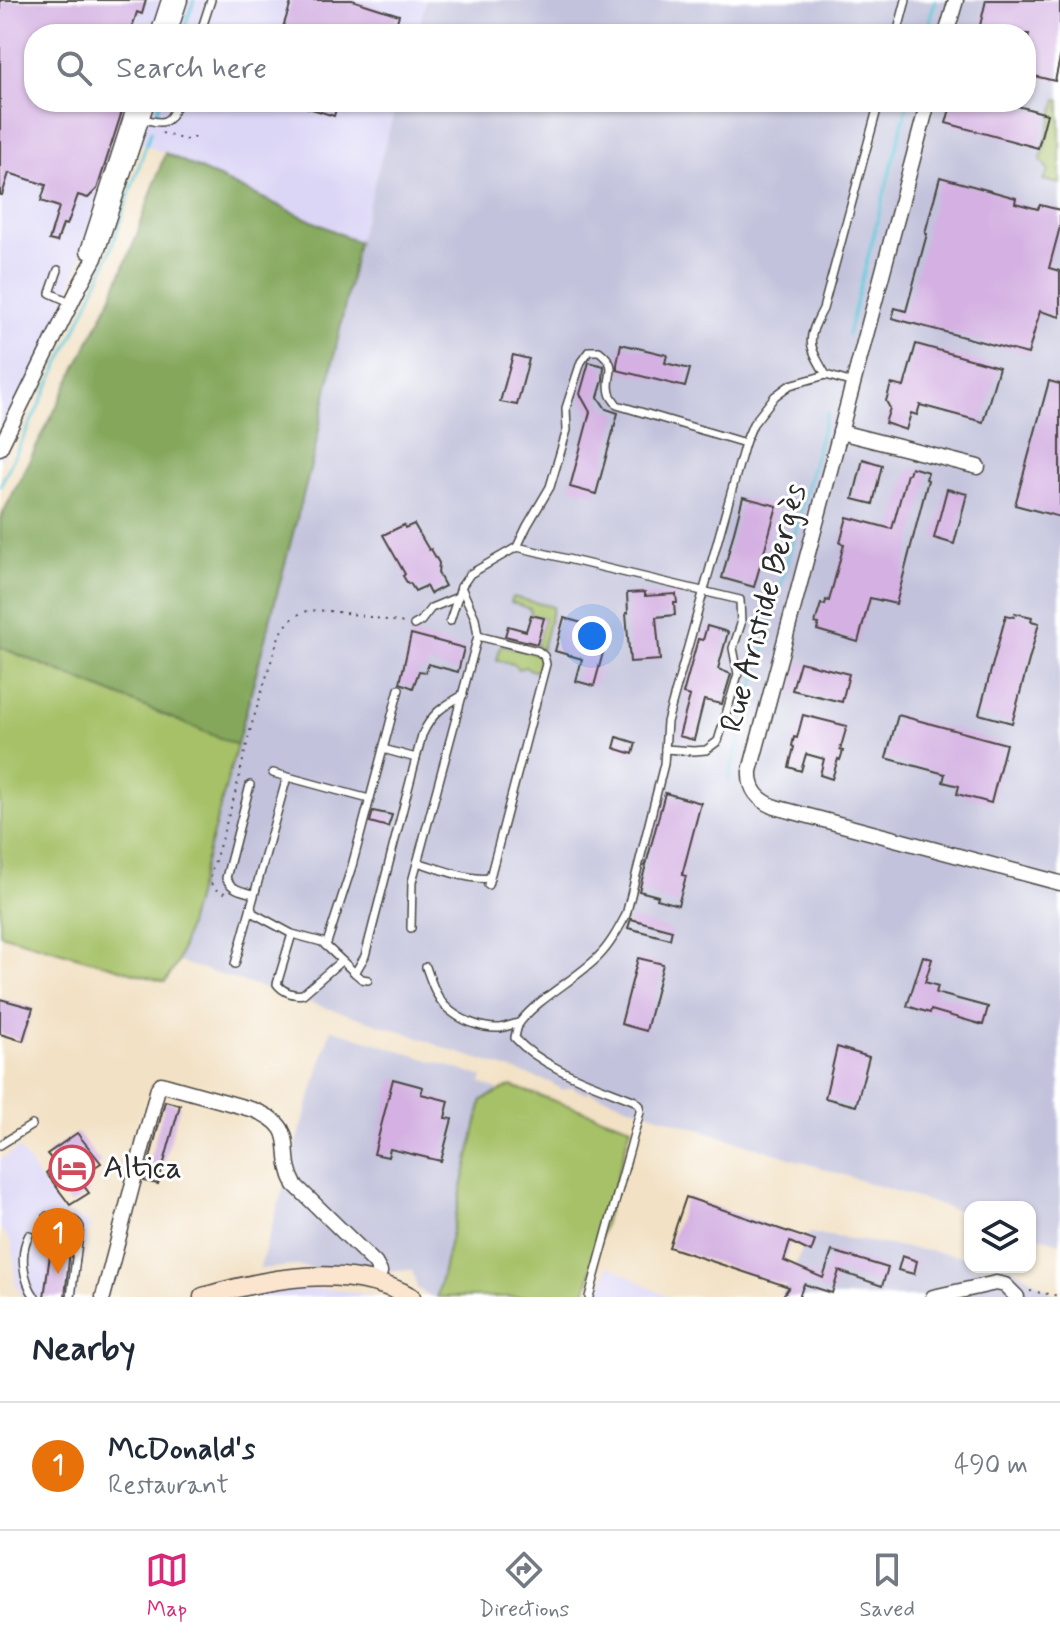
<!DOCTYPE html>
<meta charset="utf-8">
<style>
:root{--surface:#fff;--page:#f2f2f3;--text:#1f2937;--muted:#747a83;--line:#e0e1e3;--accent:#db2777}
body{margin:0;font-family:Mynerve,sans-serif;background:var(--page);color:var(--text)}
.controls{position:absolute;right:24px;bottom:24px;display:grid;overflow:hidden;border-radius:16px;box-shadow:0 2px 6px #0004}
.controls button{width:72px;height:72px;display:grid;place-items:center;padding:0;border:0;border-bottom:2px solid var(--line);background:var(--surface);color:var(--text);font:40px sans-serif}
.you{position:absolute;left:592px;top:636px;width:28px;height:28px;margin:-20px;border:6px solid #fff;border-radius:50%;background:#1a73e8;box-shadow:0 0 0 12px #1a73e833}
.badge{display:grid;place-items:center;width:52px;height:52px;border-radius:50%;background:var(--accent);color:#fff;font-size:26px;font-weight:700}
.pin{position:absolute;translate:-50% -66px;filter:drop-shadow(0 2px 4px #0008)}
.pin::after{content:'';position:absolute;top:42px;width:28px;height:24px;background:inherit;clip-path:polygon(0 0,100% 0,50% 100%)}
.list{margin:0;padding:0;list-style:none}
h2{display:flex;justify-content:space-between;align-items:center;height:104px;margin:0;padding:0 32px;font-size:34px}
h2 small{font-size:26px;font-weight:400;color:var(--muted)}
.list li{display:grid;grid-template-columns:52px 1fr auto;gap:24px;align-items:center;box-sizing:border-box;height:128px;padding:0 32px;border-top:2px solid var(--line)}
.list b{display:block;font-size:30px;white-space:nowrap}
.list p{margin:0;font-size:26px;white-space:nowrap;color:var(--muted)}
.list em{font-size:26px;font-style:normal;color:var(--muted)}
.icon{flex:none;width:44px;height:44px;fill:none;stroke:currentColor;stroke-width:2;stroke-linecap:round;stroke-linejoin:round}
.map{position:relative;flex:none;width:1060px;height:1297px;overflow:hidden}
.search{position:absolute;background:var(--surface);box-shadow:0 2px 6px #0004;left:24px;right:24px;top:24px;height:88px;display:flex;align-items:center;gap:20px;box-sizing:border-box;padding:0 28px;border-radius:32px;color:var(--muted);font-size:30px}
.sheet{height:232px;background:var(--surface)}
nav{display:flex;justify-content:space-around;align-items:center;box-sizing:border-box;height:112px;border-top:2px solid var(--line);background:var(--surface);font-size:22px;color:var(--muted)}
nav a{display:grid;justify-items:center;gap:4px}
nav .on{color:var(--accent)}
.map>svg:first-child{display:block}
.built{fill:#dcd6f6}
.industrial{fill:#c2c2dc}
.green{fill:#a6c168;stroke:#68764a;stroke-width:2}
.forest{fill:#84a75c;stroke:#586944;stroke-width:2}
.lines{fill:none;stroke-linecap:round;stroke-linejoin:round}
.stream{stroke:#5dc7d8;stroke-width:3}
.building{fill:#d4b1e2}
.lane-casing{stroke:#494642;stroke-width:10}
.street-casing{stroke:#494642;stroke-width:17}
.secondary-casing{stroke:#494642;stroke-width:21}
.path{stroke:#494642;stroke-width:2;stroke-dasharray:2 6;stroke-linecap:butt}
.lane{stroke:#fff;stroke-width:7}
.street{stroke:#fff;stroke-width:14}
.secondary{stroke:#fce5cf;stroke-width:18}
.labels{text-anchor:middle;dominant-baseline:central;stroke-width:6;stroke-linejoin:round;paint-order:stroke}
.street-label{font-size:32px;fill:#2b2b2b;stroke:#fff}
.poi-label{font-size:32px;fill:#2b2b2b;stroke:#fff;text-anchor:start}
</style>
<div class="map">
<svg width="1060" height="1297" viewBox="0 0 1060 1297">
<rect width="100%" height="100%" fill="#fff"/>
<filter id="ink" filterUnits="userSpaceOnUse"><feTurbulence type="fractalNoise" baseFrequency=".0125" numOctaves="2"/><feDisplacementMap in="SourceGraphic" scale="16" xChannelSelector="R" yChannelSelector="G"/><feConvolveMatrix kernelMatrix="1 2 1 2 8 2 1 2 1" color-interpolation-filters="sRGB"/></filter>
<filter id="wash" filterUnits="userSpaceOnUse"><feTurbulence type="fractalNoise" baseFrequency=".006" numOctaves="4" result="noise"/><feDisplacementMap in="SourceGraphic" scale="32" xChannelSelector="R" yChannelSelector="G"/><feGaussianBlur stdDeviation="1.8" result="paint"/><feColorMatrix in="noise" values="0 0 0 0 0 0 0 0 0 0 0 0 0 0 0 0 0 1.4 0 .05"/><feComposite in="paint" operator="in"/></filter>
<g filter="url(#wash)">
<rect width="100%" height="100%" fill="#f2e1c4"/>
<g class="built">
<path d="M0,0H426L417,34H34V102H397L358,242L124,135L64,306L0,463Z"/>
<path d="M19,1148L60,1210L91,1224L75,1297H23L15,1283L14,1259L12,1244L0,1228V1160Z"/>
<path d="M608,1265L668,1297H598Z"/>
<path d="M294,1289H334L377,1297H250L275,1291Z"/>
</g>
<g class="industrial">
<path d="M426,0H1060V1243L1030,1234V1207H970V1215L670,1120L587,1091L586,1094L572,1087L562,1090L550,1082L447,1049L404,1032L179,962L313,458L358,242L397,102H1026V34H417Z"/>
<path d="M331,1029L483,1077L481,1083L498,1090L496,1094L482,1101L437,1297H430L417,1288L412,1270L387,1271L375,1263L370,1272L348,1267L318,1269L296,1266L259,1269Z"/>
<path d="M809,1233L970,1257V1267H1011L1060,1297H781Z"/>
</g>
<g class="green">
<path d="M1057,99L1060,100V184L1043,180L1049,171L1041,160Z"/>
<path d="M513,597L553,607L542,649L536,648L544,618L531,615L530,609L511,602Z"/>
<path d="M501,645L538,655L540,660L536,672L525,667L518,669L513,664L497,660Z"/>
<path d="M0,647L237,745L178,962L165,982L0,934Z"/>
<path d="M511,1086L631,1127L584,1297H437L482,1100Z"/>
</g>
<path class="forest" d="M165,153L358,242L313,458L237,745L0,647V519L109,302L134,243Z"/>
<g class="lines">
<g class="stream">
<path d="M182,34L194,0"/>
<path d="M926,34L935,0"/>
<path d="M157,112L160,102"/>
<path d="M848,334L908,102"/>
<path d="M0,486L79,323L106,263L151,131"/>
<path d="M729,779L827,413"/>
</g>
</g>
<g id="blocks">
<g class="building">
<path d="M0,0H146L142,14L137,12L130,34H34V102H125L97,189L88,198L78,195L67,225L63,224L57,242L49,240L59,207L41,201L46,185L9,173L2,195H0Z"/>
<path d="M292,0H352L399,15L393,34H294L282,30Z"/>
<path d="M986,0H1060V58L1055,81L1026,74V46L1029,34H978Z"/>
<path d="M296,102H338L334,116L296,104Z"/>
<path d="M952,102H1003L1047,114L1038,148L946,123Z"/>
<path d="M940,177L1016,198L1015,203L1038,209L1040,205L1060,210V227L1049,268L1060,271V317L1040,311L1028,354L892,318L895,308L906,311L927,234L925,233Z"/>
<path d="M621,344L667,355L665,363L690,369L685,387L617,370V364Z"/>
<path d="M916,344L999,367L983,422L920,405L917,415L911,413L906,430L885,423L890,408L886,401L891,384L904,387Z"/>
<path d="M513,355L529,359L517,405L500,402Z"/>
<path d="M589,362L604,366L603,380L598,397L606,409L618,413L596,494L570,487L590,412L580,394Z"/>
<path d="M1049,381L1060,384V517L1015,505Z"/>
<path d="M863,459L882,465L873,504L853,499Z"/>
<path d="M911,467L928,472L926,479L928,480L896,604L870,598L858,642L817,630L819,624L815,623L821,604L825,605L826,600L829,601L844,544L840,543L847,517L892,529L907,474H909Z"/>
<path d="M947,489L967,494L954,544L934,538Z"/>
<path d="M743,497L777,506L754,587L722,578Z"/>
<path d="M414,524L429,550L431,549L439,563L438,573L445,586L430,594L426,586L415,591L410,583L408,584L403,576L405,574L383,535L404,525L405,528Z"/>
<path d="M645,592V596L676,594L677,603H674L675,615L656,617L660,660L630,662L626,613H628L627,593Z"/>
<path d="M1015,613L1032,617L1031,621L1039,623L1012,723L979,714L1006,615L1014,617Z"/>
<path d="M531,615L544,618L537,644L505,636L508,626L526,631Z"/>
<path d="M564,618L582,623L577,642L604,649L594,686L576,681L582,659L555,651Z"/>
<path d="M707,626L728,632L718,669L731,674L722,704L704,700L694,740L679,736L690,696L683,694L698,639L703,640Z"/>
<path d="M411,634L464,648L458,672L428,664L426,672L419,671L413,688L400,683Z"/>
<path d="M800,662L849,674L842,702L792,690Z"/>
<path d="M803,715L847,726L840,750L843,751L840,760L838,759L832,779L820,775L824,759L806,754L801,771L789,767L794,747L792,746L794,737L797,738Z"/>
<path d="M898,715L1006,744L991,803L957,794L959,786L943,782L945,774L886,758Z"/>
<path d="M617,737L636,743L633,754L614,748Z"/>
<path d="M665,793L701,803L682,875L686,876L678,905L657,899L658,896L639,891Z"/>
<path d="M373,811L392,815L388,827L370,822Z"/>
<path d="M631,919L672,930L670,939L628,928Z"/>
<path d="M923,956L932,959L925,982L938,986L936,993L988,1007L983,1025L931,1010L930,1013L907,1006Z"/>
<path d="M638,958L663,964L646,1031L621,1024Z"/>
<path d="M0,999L33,1008L23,1041L0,1034Z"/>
<path d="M837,1047L869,1057L856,1106L825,1098Z"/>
<path d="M393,1079L423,1087L421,1094L449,1101L445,1118L452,1119L441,1161L390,1149L388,1157L374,1154Z"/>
<path d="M165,1101L180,1105L158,1184L144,1181Z"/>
<path d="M77,1133L101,1163L78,1178L89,1193L70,1205L46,1173L56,1164L47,1154Z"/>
<path d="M686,1197L815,1241L811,1252L790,1242L784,1261L823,1278L832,1251L888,1268L882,1286L839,1271L832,1293L804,1284L799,1297H782L789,1287L669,1247Z"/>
<path d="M51,1248L70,1250L65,1297H44Z"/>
<path d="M902,1256L917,1261L914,1274L898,1270Z"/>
</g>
</g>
</g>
<g filter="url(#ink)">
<use href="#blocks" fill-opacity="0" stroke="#494642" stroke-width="2"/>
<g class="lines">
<g class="lane-casing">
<g id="lane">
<path d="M200,34L211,0"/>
<path d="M897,34L906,0"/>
<path d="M142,118C163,125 170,125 177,102"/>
<path d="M58,270L50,293L72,303"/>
<path d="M826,375C808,344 806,341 823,309L879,102"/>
<path d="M517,547L527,526L550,487L567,430L566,408L581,362L589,351H599C621,368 605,374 610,393C611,398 615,401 617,405L745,443"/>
<path d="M450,621L461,587L470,574L517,547L740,600L741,624L733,648L738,674L718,741L706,750L694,751L665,749"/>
<path d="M414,625L421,621L431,608L458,597"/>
<path d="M478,636L538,651L544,656L546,664L488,885"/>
<path d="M383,749L416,758"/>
<path d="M273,773L369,799"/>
<path d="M250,785L226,878C232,890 242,891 254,894"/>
<path d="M417,862C438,868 469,881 490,878"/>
<path d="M251,907L253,913L292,934L322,942L355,973L362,979L368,980"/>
<path d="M411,928L412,882L478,636L475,618L461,587"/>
<path d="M292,934L277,984C283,992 294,996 303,994L341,961"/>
<path d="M326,946L352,866L399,689"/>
<path d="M235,964L287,777"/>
<path d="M426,967C431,981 436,997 446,1007C459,1020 482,1029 500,1028C506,1027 513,1024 519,1023"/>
<path d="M355,973L365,956L422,735C432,713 442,707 463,695"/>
<path d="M0,1145L32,1125"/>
<path d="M47,1216C58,1217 75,1216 80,1227L71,1297"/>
<path d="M29,1235C19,1253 23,1280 35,1297"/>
<path d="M589,1297L640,1112V1106L635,1101C596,1085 543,1069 515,1038C516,1032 517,1025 521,1021C539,998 576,979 598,957C610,945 618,930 626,915L664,764L667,722L745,443L753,424L775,396L790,385L826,375L853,383"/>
</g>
</g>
<g class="street-casing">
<g id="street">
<path d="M158,34L169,0"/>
<path d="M169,34L180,0"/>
<path d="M946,34L956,0"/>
<path d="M928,102L750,771C749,790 758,800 775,807L1060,883"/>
<path d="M88,251L136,102"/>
<path d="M840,432L978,467"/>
<path d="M0,448L81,283L95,258L147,102"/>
<path d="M103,1297L158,1088L161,1084L254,1110C303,1129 276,1151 295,1185L375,1263L380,1272L376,1283"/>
<path d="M933,1297L996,1283L1005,1285L1017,1297"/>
</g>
</g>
<g class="secondary-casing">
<path id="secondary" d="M203,1297C268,1278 348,1262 411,1297"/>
</g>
<g class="path">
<path d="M130,34H132"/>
<path d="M162,133L185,140L199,135"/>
<path d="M225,893L214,889L210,881L211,874L235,794L251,727L278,639C284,627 291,617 304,612C323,606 382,620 405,623"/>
<path d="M1030,1291L1060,1296"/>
</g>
<use href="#lane" class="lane"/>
<use href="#street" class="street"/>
<use href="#secondary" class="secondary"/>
</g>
</g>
<defs>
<g id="hotel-ring" transform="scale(2.3)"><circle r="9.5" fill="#fff" stroke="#d1495b" stroke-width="1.5"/><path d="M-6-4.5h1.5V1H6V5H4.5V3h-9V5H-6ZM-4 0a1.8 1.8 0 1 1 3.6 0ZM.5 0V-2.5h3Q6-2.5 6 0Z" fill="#d1495b"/></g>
</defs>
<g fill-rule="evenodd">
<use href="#hotel-ring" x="72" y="1168"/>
</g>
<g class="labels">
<g class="street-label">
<text transform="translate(764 608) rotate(-75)">Rue Aristide Bergès</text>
</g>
<g class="poi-label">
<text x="103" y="1168">Altica</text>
</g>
</g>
</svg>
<div class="controls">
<button><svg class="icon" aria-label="layers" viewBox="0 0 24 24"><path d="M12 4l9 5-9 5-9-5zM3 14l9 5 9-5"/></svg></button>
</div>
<div class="you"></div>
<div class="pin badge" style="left:58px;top:1274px;background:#e8710a">1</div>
<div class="search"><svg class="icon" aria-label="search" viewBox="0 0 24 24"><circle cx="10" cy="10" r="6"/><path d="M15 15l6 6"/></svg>Search here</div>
</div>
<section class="sheet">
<h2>Nearby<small></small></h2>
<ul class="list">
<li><span class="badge" style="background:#e8710a">1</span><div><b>McDonald's</b><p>Restaurant</p></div><em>490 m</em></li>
</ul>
</section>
<nav>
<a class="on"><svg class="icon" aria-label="map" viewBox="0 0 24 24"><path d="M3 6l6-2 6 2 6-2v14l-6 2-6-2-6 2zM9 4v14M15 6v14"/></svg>Map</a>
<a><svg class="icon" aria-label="directions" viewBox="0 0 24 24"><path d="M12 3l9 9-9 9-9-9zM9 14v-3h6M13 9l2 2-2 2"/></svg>Directions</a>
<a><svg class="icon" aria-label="saved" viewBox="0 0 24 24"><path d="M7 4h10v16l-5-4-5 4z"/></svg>Saved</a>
</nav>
